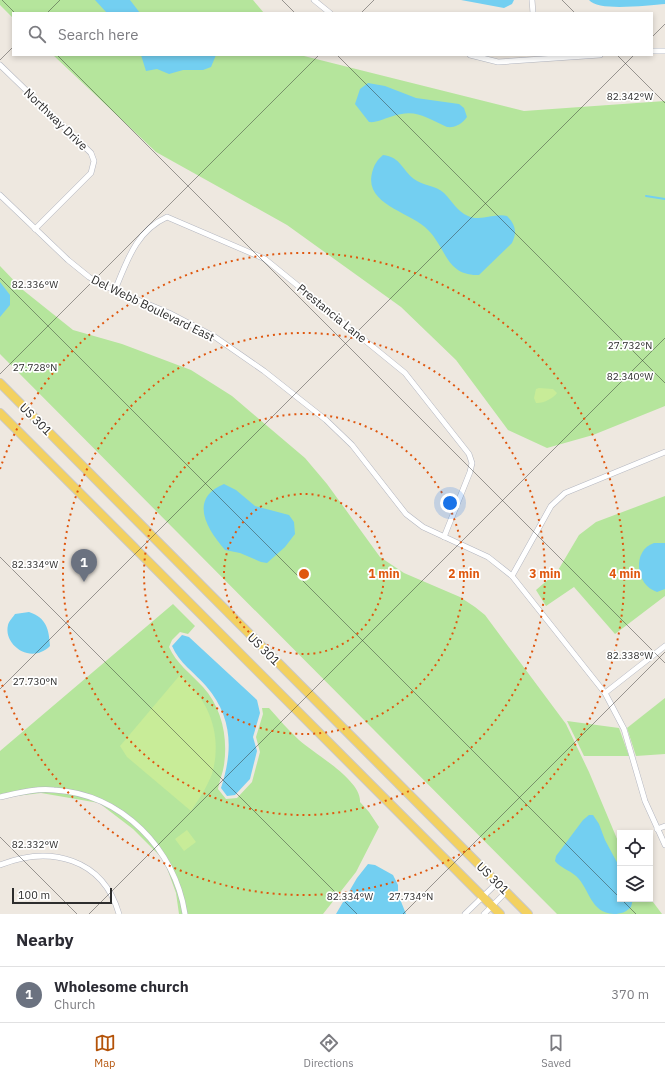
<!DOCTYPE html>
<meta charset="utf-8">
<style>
:root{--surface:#fff;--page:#f7f7f7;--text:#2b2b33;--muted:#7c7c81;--line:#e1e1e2;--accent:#b45309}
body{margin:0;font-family:"IBM Plex Sans",sans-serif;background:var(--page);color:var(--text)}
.controls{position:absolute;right:12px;bottom:12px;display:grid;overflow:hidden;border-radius:0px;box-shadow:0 2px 6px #0003}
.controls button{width:36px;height:36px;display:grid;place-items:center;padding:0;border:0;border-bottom:1px solid var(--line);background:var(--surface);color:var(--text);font:20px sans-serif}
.scale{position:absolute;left:12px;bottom:10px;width:100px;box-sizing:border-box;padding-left:4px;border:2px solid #2d2d2d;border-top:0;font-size:11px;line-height:14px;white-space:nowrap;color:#2d2d2d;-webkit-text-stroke:3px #fff;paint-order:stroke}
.you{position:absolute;left:450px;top:503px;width:14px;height:14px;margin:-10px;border:3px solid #fff;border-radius:50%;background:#1a73e8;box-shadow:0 0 0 6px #1a73e833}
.badge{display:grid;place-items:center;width:26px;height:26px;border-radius:50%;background:var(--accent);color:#fff;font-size:13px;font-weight:700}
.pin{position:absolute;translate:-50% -33px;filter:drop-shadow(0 1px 2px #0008)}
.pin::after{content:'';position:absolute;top:21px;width:14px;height:12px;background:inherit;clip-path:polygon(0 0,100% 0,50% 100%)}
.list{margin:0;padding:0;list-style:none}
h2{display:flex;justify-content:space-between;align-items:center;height:52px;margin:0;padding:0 16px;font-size:17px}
h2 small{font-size:13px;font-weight:400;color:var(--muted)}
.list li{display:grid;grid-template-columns:26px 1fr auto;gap:12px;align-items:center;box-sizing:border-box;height:56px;padding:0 16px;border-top:1px solid var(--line)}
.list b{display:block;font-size:15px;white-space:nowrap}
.list p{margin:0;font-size:13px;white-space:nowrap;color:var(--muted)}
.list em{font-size:13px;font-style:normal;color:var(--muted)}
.icon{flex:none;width:22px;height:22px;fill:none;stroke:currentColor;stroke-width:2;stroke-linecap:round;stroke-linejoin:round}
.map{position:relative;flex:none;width:665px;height:914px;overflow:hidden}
.search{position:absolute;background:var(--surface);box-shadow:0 2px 6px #0003;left:12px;right:12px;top:12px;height:44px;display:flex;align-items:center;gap:10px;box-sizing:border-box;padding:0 14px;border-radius:0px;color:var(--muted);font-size:15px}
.sheet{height:108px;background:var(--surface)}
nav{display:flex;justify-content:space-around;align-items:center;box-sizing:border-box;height:56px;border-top:1px solid var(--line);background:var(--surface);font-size:11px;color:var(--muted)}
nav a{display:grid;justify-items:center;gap:2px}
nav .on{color:var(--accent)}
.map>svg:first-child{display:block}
.green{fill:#b5e59c}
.pitch{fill:#c8ec98}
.water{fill:#73cff1}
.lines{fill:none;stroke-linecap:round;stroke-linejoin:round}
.stream{stroke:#73cff1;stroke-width:2}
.minor-casing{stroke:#b3b6c0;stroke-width:6}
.primary-casing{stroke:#c8c8c8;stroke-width:10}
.minor{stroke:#fff;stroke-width:5}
.primary{stroke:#f3d160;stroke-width:8}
.ticks{fill:none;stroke:#2d2d2d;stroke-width:1;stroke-opacity:0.45}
.ring{fill:none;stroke:#df570e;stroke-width:2;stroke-dasharray:2 4}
.labels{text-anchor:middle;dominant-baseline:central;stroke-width:3.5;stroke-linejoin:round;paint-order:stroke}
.street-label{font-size:12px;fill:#2d2d2d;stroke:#fff}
.ticks-label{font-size:10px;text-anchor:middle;fill:#2d2d2d;stroke:#fff;stroke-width:3.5;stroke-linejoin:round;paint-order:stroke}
.centre{fill:#df570e;stroke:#fff;stroke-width:2}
.ring-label{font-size:12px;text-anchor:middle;font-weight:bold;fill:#df570e;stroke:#fff;stroke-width:3.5;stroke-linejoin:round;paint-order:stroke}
</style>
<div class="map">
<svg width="665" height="914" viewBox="0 0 665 914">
<rect width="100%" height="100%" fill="#eee8e0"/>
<g class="green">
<path d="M0,0H253L264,13H13V18L0,5Z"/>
<path d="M53,55H300L524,111L665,101V406L593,435L547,448L508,430L456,360L401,307L287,225L156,152Z"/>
<path d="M0,266L23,290L73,330L122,344L191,370L232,396L305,458L327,484L380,557L404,573L460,597L475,607L485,615L566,724L589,772L620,846V899L650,898L662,914H557L0,354Z"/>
<path d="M665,496V596L615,634L574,587L546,606L536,590L557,572L579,535L596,522Z"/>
<path d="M173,604L195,626L188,634L180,632L172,640L169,647C176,663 191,674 203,687C222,708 228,737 224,765C223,773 219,781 218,789L226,799L237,798L252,782L260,752L256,737L263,714L262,708H269C279,719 288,730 299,740C313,753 362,780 360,802L369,812L379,827L356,872L323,914H179L176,893L164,860L133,829L99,803L41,793L0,798V751Z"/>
<path d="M665,698V754L636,756L627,728Z"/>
<path d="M567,721L619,728L629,756H584Z"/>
</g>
<g class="pitch">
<path d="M539,388L553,389L557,393C554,398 542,404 536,403L534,398L536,389Z"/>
<path d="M180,675C209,699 223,736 212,774C207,787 199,799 191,811L127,757L120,746Z"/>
<path d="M187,830L196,842L184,851L175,839Z"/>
</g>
<g class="water">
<path d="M95,0H130L140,13H107Z"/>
<path d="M461,0H514L512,4L504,8Z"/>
<path d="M589,0H665V4C649,5 598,12 589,0Z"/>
<path d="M141,55H216L211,67L203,70H183L169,74L157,69L146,71Z"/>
<path d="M368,83L385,86L416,98L459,104L464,108L467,117C462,124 455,128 447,127C424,117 416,108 390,117C383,119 376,123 369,122L355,104L360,89Z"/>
<path d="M383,155C401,157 402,170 414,179C423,186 436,185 444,193C452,201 457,211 468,216C481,222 494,213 507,216C516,225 517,233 512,243L479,275C446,276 447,249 428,230C412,212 364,205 372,173C374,165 377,160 383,155Z"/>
<path d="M0,282L10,295V305L0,317Z"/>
<path d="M224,484L236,490L255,506L289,515L294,522L295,534L285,547L267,563L261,562L240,553L225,550C207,529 188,499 224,484Z"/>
<path d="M654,543H665V589L657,592C635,585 632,550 654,543Z"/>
<path d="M29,612C47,618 49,630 50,646C31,665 3,645 8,625C9,621 13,617 15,614Z"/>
<path d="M182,635L189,637L257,700L260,713L253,737L257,751L250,779L235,795L227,796L221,788C233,751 233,717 206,686C195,673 179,663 172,646Z"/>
<path d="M589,815H593L599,824L605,840L620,868V899H633L631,907C626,912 621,914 614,914C590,913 590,889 576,876C569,870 561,868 555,861L556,856L583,820Z"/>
<path d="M368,864L375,865L393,875L398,885V894L406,914H336L357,878Z"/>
</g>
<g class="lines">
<path class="stream" d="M646,196L665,199"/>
<g class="minor-casing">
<g id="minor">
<path d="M314,0L330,13"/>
<path d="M532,0L533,13"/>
<path d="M652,51H665"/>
<path d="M470,55L498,62L600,55"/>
<path d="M0,65L91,153L94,161L91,173L35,229"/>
<path d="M0,195L68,260L89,277L100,284L169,313L215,337L264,371L326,420L352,445L406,514L423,527L488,557L512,576L605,693L624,729L645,801L665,845"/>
<path d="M115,290C127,261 136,231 167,217L265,259L405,373L469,454L472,463L470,472L444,537"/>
<path d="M512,576L551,506L565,493L665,452"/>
<path d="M605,693L665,646"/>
<path d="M0,797C18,793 36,788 54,790C122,794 175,849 185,914"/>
<path d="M657,829L665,826"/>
<path d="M0,865C50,845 103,858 119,914"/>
<path d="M465,914L497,883"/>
<path d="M484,914L506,892"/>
</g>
</g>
<g class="primary-casing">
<g id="primary">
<path d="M0,383L528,914"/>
<path d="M0,413L500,914"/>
</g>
</g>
<use href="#minor" class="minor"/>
<use href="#primary" class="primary"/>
</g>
<path class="ticks" d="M2,0L15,13M282,0L295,13M562,0L575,13M47,13L60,0M361,13L374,0M652,37L665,24M57,55L665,663M337,55L665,383M617,55L665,103M0,60L13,47M0,278L620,898M0,374L319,55M0,557L357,914M0,689L634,55M0,837L77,914M621,899L636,914M89,914L665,338M403,914L665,652"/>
<g class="ring">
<circle cx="304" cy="574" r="80"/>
<circle cx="304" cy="574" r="160"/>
<circle cx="304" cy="574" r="241"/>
<path d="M0 469A321 321 0 1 1 0 679"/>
</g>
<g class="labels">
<g class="street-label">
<text transform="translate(56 119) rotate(44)">Northway Drive</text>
<text transform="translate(153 308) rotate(26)">Del Webb Boulevard East</text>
<text transform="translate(332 313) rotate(39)">Prestancia Lane</text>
<text transform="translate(36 419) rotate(45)">US 301</text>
<text transform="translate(264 649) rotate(45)">US 301</text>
<text transform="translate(493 878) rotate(45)">US 301</text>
</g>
</g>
<g class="ticks-label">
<text x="630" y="100">82.342°W</text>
<text x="35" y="288">82.336°W</text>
<text x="630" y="349">27.732°N</text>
<text x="35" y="371">27.728°N</text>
<text x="630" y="380">82.340°W</text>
<text x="35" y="568">82.334°W</text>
<text x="630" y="659">82.338°W</text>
<text x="35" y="685">27.730°N</text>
<text x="35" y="848">82.332°W</text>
<text x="411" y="900">27.734°N</text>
<text x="350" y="900">82.334°W</text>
</g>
<circle cx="304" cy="574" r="6" class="centre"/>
<g class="ring-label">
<text x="384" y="578">1 min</text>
<text x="464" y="578">2 min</text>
<text x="545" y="578">3 min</text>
<text x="625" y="578">4 min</text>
</g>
</svg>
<div class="controls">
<button><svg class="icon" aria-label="locate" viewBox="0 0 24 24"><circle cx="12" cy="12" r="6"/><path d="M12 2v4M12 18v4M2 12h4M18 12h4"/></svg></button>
<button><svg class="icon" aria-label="layers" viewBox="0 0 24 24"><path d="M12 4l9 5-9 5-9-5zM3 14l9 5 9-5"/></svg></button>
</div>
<div class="scale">100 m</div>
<div class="you"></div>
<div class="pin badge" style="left:84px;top:582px;background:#6b7280">1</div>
<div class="search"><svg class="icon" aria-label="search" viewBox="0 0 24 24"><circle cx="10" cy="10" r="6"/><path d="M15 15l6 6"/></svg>Search here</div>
</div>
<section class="sheet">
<h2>Nearby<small></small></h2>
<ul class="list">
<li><span class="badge" style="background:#6b7280">1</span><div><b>Wholesome church</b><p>Church</p></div><em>370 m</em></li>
</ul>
</section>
<nav>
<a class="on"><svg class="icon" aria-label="map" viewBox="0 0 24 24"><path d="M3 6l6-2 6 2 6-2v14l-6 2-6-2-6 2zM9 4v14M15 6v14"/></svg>Map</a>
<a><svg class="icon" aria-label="directions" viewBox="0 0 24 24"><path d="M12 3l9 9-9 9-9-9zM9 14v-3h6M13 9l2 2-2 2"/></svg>Directions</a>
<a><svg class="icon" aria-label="saved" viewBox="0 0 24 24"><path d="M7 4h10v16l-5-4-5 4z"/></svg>Saved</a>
</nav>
